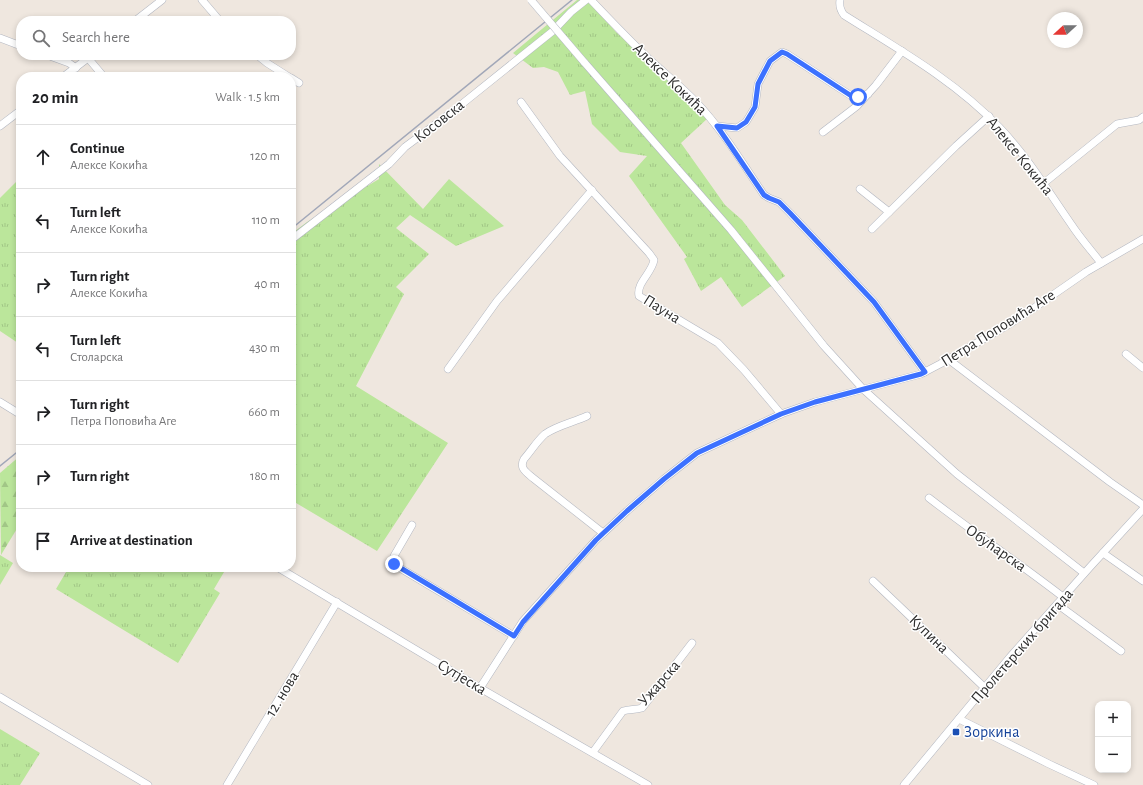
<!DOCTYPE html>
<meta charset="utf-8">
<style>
:root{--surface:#fff;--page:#f6f6f6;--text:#202124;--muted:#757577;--line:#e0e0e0}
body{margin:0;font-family:"Alegreya Sans",sans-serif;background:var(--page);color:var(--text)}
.controls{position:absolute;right:12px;bottom:12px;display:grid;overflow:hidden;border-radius:8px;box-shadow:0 2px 6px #0003}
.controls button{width:36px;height:36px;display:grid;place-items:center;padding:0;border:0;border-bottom:1px solid var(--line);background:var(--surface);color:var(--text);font:20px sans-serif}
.compass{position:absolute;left:1047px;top:12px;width:36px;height:36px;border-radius:50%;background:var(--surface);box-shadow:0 2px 6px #0003;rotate:249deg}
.stop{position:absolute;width:12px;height:12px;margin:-9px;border:3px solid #3c71ff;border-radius:50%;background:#fff}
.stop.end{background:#3c71ff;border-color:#fff;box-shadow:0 1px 4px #0008}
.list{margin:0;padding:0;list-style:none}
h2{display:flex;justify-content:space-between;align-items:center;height:52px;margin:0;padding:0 16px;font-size:17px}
h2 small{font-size:13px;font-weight:400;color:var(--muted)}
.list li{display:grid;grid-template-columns:26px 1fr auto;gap:12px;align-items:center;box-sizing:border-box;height:64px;padding:0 16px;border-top:1px solid var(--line)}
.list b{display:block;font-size:15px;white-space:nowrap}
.list p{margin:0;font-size:13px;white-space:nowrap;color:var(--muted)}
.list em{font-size:13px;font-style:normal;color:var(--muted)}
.icon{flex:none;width:22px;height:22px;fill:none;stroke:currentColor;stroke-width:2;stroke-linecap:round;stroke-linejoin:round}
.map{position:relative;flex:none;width:1143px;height:785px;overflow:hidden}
.search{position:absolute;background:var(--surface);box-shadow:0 2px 6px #0003;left:16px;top:16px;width:280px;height:44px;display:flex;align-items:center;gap:10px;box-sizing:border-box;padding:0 14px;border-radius:16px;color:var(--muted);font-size:15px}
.panel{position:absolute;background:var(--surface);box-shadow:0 2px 6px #0003;left:16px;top:72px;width:280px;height:500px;border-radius:16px}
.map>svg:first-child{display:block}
.grass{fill:url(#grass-tufts)}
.forest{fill:url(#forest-firs)}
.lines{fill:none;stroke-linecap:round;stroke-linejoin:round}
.minor-casing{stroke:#b3b7c1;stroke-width:8}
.minor{stroke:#fff;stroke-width:7}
.rail{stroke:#a1a7b8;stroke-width:1.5}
.minor-bridge-casing{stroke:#b3b7c1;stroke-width:8;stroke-linecap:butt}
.minor-bridge{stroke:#fff;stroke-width:7}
.route{stroke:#3c71ff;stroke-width:5}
.transit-dot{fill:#1a4fb4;stroke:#fff;stroke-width:1.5}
.labels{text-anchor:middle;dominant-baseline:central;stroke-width:3;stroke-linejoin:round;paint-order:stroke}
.street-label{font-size:16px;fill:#2d2d2d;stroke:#fff}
.transit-label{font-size:16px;fill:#164399;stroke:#fff;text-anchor:start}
</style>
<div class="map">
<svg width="1143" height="785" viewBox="0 0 1143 785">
<defs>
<pattern id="grass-tufts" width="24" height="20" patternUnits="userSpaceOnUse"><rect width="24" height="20" fill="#bbe69b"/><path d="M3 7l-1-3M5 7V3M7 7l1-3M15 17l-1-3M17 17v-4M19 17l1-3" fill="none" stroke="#a1c686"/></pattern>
<pattern id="forest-firs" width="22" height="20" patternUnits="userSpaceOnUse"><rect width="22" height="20" fill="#bbe69b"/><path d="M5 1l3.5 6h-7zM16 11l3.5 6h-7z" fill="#a1c686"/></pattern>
</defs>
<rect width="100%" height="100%" fill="#efe7df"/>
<g class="grass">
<path d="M577,0H588L616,32L672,81L708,118L681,143L725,205L742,220L785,276L742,307L721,277L701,291L684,259L687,257L629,176L647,156L620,152L592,124L585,91L570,95L558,72L544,67L533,68L513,53Z"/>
<path d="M379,164L423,209L449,179L504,226L456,246L410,215L396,228L429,254L396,287L404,294L356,386L448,443L377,551L291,500V234L307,222L379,179Z"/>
<path d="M17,181L21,187V345L0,331V198Z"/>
<path d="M0,555L13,563L0,585Z"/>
<path d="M69,567H227L214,589L220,593L178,663L56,589Z"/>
<path d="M0,729L40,753L20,785H0Z"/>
</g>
<path class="forest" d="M21,455V522L1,555L0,473Z"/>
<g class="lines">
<g class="minor-casing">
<g id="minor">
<path d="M202,0L220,21"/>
<path d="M591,0C610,20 629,40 649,59C664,73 681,86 696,102C722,129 743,164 764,195L769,198L779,202L790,213L874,302L925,372"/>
<path d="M840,0C839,6 840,10 844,15C898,49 954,80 999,127C1027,156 1048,191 1071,224C1080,238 1091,250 1101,263"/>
<path d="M135,21L162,0"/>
<path d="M0,38L21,46"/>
<path d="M47,55L69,63L76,68"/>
<path d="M257,55L267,63L289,77"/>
<path d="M88,58L104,77"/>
<path d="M584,62L731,230L824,346L863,389L957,474L1084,573"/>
<path d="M63,77L92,55"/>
<path d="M291,78L299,83"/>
<path d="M521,102L560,156L649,253L654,260C652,273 636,283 639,296L718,343L744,370L781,414"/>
<path d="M0,126L21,110"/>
<path d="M717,126L737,128L746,122L755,107L758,84L770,61L782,52L787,54L853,97H858L868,94"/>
<path d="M823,132L857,106L876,85L902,51"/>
<path d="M1044,183L1117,124L1139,120L1143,117"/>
<path d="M860,189L889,212"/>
<path d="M872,229L956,146L989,116"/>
<path d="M291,240L389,164L405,147L452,112L553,31L571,12L586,0"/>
<path d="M1126,354L1143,368"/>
<path d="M948,359L1110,482L1143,505"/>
<path d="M448,369L497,301L592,190"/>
<path d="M0,402L18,413"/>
<path d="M587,416C574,422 556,426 545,434C537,441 531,451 524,459C519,468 526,472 533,478L603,533"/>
<path d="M929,498C973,532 1019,563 1063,597"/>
<path d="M412,525L394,556L393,560L395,565L514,636"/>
<path d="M1103,553L1143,581"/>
<path d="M277,567L480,688L648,785"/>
<path d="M873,581L985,688"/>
<path d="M1057,604L1121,651"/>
<path d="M480,688L523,621L596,540L627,511L664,479L697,453L781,414L815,402L921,374L940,364L1008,325L1034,308L1086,272L1143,239"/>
<path d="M0,697L148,785"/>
<path d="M959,719L1049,764L1094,785"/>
<path d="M593,752L623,711C630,709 635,710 642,708L692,643"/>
<path d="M227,785L337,602"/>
<path d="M904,785L1010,657L1090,567L1143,509"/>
</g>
</g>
<use href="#minor" class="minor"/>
<g class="rail">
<path d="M291,229L572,0"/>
<path d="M0,466L21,449"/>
</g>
<g class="minor-bridge-casing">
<path id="minor-bridge" d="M531,0L584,62"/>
</g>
<use href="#minor-bridge" class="minor-bridge"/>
</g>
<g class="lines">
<path class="route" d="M394,564L514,636L523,622L596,540L627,511L664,479L697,453L781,414L815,402L921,374L925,372L874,302L790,213L779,202L769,198L764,195L717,126L737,128L746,122L755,107L758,84L770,61L782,52L787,54L853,97H858"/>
</g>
<rect class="transit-dot" x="952" y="728" width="8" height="8" rx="2"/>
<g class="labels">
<g class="street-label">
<text transform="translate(670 79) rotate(44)">Алексе Кокића</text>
<text transform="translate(439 121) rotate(-38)">Косовска</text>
<text transform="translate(1020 156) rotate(51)">Алексе Кокића</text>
<text transform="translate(662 309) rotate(32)">Пауна</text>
<text transform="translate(998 328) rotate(-32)">Петра Поповића Аге</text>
<text transform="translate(996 548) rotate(35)">Обућарска</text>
<text transform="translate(929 634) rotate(44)">Купина</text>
<text transform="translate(1022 646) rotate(-49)">Пролетерских бригада</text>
<text transform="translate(462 677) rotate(31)">Сутјеска</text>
<text transform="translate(659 683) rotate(-49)">Ужарска</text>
<text transform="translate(282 694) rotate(-59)">12. нова</text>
</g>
<g class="transit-label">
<text x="964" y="732">Зоркина</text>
</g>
</g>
</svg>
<div class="controls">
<button>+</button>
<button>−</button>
</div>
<svg class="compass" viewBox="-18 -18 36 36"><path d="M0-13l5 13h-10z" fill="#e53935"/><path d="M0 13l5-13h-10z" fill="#757577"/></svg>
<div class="stop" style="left:858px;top:97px"></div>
<div class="stop end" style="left:394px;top:564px"></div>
<div class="search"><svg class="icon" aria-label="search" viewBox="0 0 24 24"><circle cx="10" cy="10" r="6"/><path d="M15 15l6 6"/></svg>Search here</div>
<section class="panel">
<h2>20 min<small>Walk · 1.5 km</small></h2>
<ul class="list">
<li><svg class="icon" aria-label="ahead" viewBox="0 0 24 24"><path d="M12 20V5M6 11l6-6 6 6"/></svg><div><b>Continue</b><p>Алексе Кокића</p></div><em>120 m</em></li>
<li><svg class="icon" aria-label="left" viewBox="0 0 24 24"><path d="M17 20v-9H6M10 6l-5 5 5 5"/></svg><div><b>Turn left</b><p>Алексе Кокића</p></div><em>110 m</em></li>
<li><svg class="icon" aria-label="right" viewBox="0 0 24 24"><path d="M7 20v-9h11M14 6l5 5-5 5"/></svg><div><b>Turn right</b><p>Алексе Кокића</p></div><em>40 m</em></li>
<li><svg class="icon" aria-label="left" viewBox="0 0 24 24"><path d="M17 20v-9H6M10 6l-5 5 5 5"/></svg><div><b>Turn left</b><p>Столарска</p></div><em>430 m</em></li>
<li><svg class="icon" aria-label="right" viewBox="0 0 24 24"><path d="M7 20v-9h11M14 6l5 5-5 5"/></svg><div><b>Turn right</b><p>Петра Поповића Аге</p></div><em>660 m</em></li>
<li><svg class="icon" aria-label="right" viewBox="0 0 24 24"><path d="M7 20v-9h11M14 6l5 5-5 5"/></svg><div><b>Turn right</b></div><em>180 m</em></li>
<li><svg class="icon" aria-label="arrive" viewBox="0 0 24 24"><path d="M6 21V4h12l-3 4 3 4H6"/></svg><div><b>Arrive at destination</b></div></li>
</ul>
</section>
</div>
